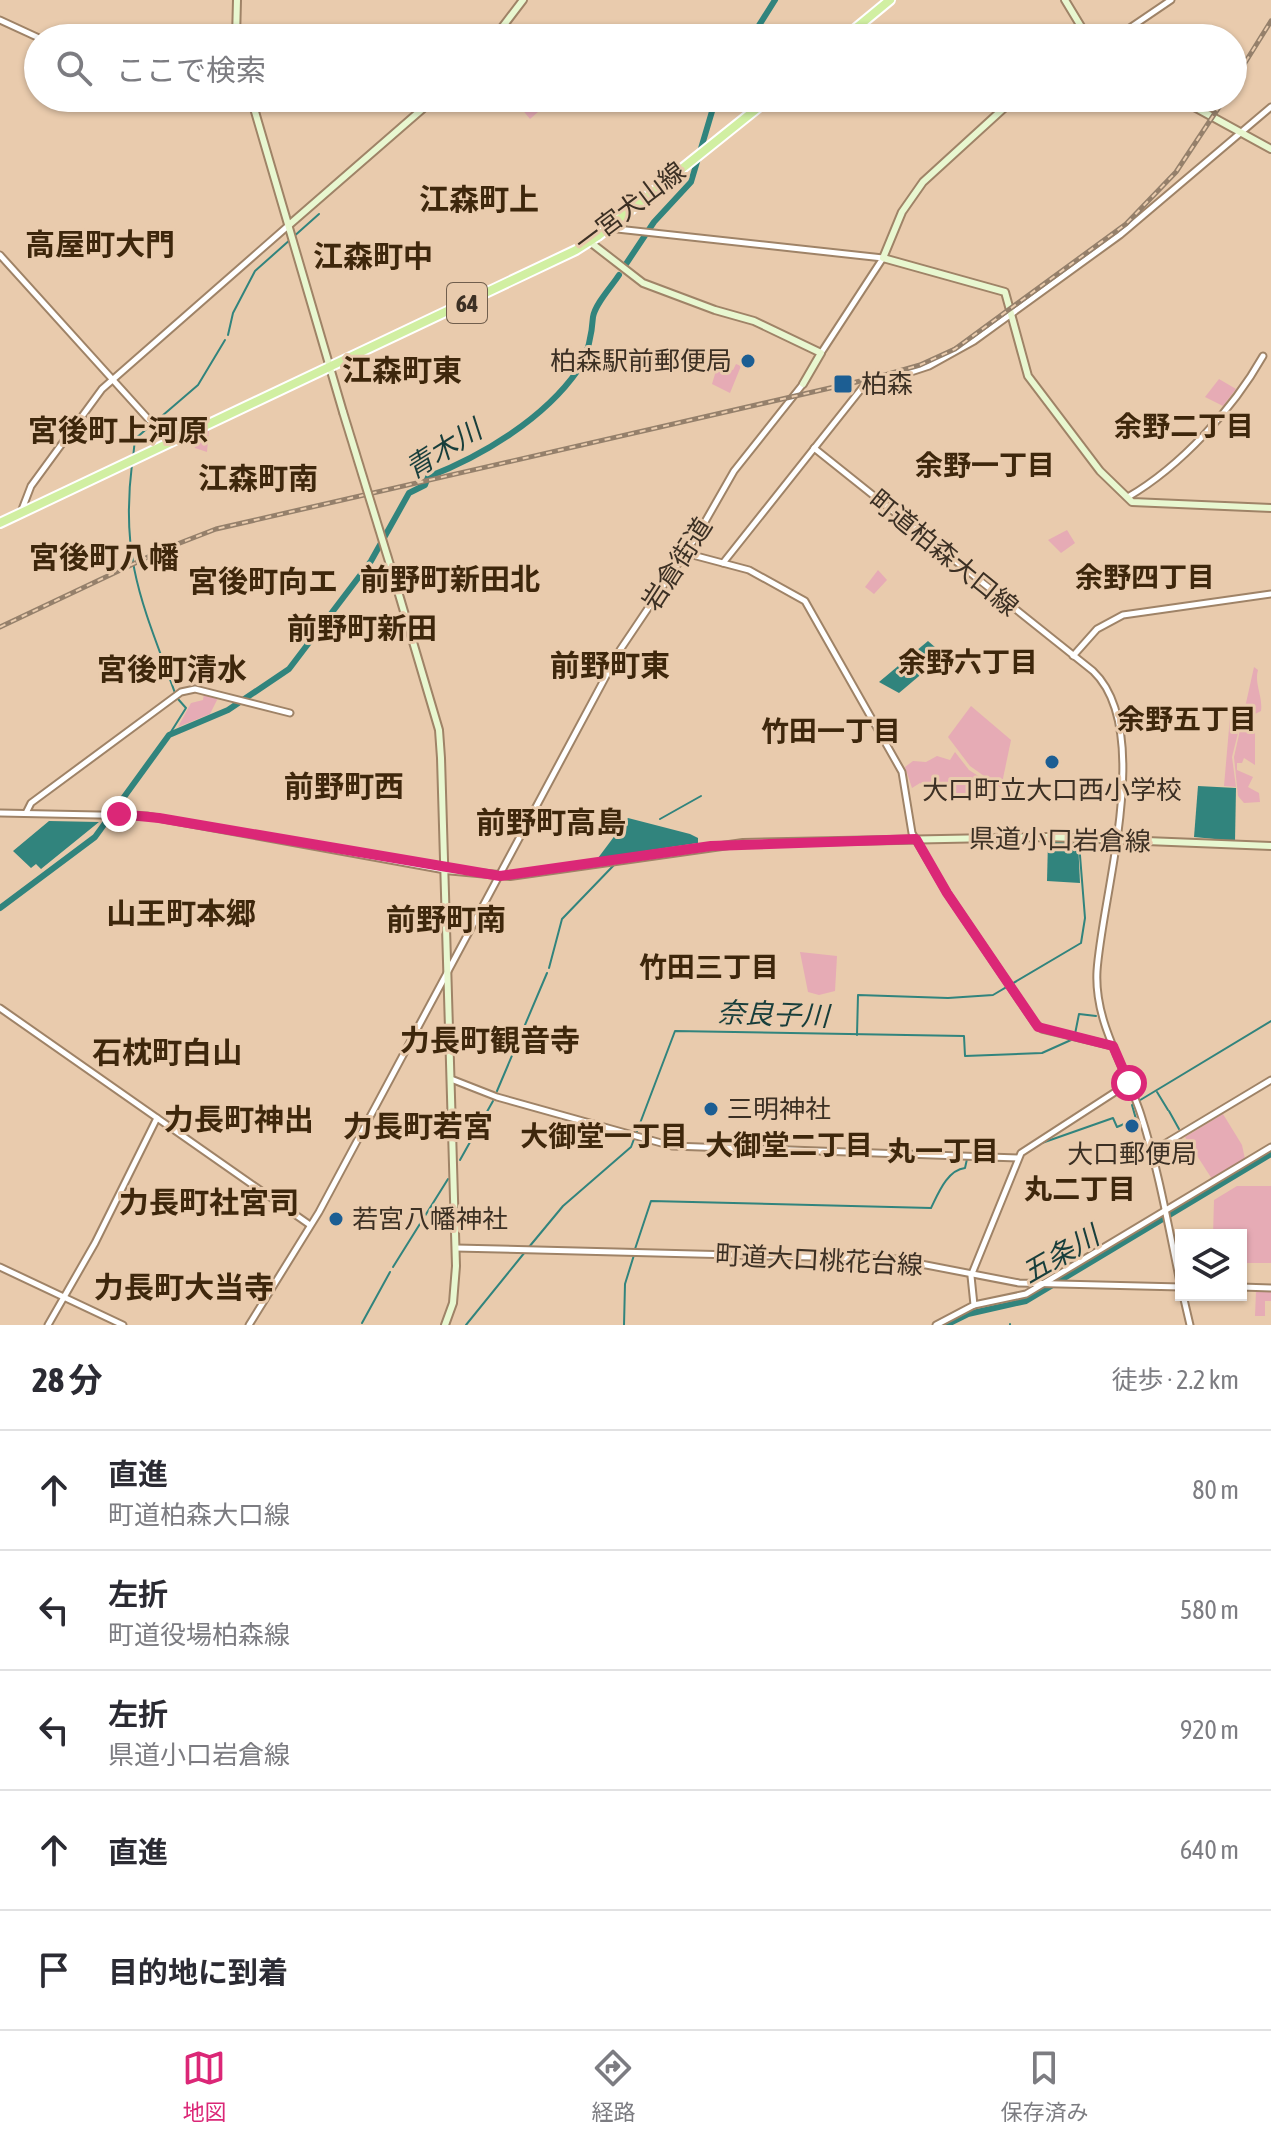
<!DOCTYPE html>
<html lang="ja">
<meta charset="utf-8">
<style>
:root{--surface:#fff;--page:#f7f7f7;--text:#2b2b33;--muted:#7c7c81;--line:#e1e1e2;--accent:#db2777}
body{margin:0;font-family:"Asap Condensed","Noto Sans JP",sans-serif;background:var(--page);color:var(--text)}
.controls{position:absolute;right:24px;bottom:24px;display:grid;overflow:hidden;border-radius:0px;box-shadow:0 2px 6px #0004}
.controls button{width:72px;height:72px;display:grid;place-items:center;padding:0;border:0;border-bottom:2px solid var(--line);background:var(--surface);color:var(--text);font:40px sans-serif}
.stop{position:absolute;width:24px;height:24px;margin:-18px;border:6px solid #db2777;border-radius:50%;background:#fff}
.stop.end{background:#db2777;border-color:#fff;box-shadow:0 2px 8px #0008}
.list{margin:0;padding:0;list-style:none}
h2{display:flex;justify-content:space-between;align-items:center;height:104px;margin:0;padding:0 32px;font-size:34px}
h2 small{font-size:26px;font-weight:400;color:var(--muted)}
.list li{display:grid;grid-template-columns:52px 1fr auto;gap:24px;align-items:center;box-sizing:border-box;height:120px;padding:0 32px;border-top:2px solid var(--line)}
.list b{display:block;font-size:30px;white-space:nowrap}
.list p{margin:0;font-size:26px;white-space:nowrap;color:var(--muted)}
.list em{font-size:26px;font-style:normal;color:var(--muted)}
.icon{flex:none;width:44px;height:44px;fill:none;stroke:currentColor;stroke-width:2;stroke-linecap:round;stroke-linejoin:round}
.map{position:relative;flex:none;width:1271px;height:1325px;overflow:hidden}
.search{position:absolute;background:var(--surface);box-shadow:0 2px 6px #0004;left:24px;right:24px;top:24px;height:88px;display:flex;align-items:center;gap:20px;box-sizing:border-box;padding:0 28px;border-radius:44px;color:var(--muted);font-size:30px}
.sheet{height:704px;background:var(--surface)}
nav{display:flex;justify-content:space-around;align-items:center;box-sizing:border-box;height:112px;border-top:2px solid var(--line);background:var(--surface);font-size:22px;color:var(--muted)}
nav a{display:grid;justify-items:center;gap:4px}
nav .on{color:var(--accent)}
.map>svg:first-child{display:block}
.green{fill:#e6abb5}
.water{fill:#31847d}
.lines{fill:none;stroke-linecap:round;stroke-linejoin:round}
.stream{stroke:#31847d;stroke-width:2}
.river{stroke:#31847d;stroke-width:6}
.tertiary-casing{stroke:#9f8367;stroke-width:9}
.secondary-casing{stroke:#9f8367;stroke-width:10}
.primary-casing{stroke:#fff;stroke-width:12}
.tertiary{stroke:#fff;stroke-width:5}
.secondary{stroke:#e8f7d0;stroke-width:6}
.primary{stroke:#d1efa2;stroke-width:8}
.rail-casing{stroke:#95806b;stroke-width:5}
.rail{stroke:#e9cbad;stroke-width:2;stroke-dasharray:6;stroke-linecap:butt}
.secondary-bridge-casing{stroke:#9f8367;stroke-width:10;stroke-linecap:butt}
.secondary-bridge{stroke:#e8f7d0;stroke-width:6}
.route{stroke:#db2777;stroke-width:10}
.poi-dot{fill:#1c5e93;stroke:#e9cbad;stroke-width:3}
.labels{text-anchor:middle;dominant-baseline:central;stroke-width:6;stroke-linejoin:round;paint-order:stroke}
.shield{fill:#e9cbad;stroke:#705e4d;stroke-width:2}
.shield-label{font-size:24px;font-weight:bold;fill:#3c3024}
.street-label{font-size:26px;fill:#3c3024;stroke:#e9cbad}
.poi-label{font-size:26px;fill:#3c3024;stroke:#e9cbad;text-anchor:start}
.neighbourhood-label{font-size:28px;font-weight:bold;fill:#3e270c;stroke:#e9cbad}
.water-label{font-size:28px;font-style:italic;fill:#183e3b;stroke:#e9cbad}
.quarter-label{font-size:30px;font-weight:bold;fill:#3e270c;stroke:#e9cbad}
</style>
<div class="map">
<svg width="1271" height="1325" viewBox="0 0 1271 1325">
<rect width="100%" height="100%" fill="#e9cbad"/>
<g class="green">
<path d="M522,98H554L530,119L516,102Z"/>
<path d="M718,364L733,370L736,364L741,366L730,393L712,384Z"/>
<path d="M1219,379L1236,389L1223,406L1205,397Z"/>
<path d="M209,429L207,452L195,448L192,438Z"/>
<path d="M1067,530L1075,543L1061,553L1048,540Z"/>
<path d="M878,570L887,580L874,594L865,587Z"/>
<path d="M1254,667L1258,670C1254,684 1263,696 1261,711L1255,714V765L1244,758L1242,763H1237V770L1253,777L1248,787L1259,793L1260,802L1244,803L1238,796L1234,757Z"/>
<path d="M204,693L219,696L210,714L178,727L191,703L203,700Z"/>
<path d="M971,706L1011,740L1001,788L970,766L948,737Z"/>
<path d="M1230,717H1242L1232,757L1236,787L1224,786Z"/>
<path d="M955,752L969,770L980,777L966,799L935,781L928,789L920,783L912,788L905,767L913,761L926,762L937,756L950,760Z"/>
<path d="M800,952L837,956L835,991L819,995L808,992Z"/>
<path d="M1223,1114L1242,1145L1245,1159L1212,1179L1185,1137Z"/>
<path d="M1237,1186H1271V1263H1241V1235H1213L1214,1200Z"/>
<path d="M1256,1291H1271V1301H1265V1316H1255Z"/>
</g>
<g class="water">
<path d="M928,641L944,655L899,693L879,682Z"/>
<path d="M1198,786L1236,788L1235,841L1194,837Z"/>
<path d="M628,818L690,834L698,838V843L598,858Z"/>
<path d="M49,821L99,822L41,869L36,864L31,868L13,851Z"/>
<path d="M1048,841L1078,842L1080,883L1047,881Z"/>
</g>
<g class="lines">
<g class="stream">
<path d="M228,335L233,313L255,271L319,214"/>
<path d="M155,422L198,385L225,340"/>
<path d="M133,458L135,439L150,426"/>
<path d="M132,464C120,560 143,605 175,693"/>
<path d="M169,735L186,708L178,699"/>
<path d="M660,819L701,796"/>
<path d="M549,968L562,919L614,865"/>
<path d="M1075,1034L1079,1014L1096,1016"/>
<path d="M857,1035L858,995L948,998L993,995L1081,943L1085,918L1079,843"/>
<path d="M497,1091L547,973"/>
<path d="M1157,1092L1168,1110"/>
<path d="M1169,1111L1179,1129"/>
<path d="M1039,1144L1113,1118L1117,1127L1136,1119L1132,1105L1271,1021"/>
<path d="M460,1160L493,1101"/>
<path d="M529,1247L563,1206L631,1147L675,1031L964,1036L965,1056L1042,1053L1071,1040"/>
<path d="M635,1249L651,1201L931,1208C938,1194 947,1170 965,1168L967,1159L1014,1161"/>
<path d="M393,1267L448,1179"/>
<path d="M362,1323L390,1272"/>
<path d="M1010,1324V1325"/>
<path d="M466,1325L525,1252"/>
<path d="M624,1325L625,1284L634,1255"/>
</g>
<g class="river">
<path d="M751,38L775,0"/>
<path d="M624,267L654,222L691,182L716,98"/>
<path d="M0,908L95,837L169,735L228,710L289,669L371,561L409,493L425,485L428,477C482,456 544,419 578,370C588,356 592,332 593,317C595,304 612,286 619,275"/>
<path d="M946,1325L968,1314L1026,1301L1271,1154"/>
</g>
<g class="tertiary-casing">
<g id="tertiary">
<path d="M0,20L39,38"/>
<path d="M1115,38L1171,0"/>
<path d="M608,228L883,258L821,353"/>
<path d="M0,255L170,443"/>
<path d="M814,448L1093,671C1155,730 1102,894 1097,971C1094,1023 1126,1068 1141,1115C1159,1171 1169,1230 1181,1287"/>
<path d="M1128,497C1181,466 1233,409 1263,356"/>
<path d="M21,512L31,486L102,389L289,225"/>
<path d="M685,553L749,570L805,601L902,772L912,833L947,893L1035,1023L1042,1029L1113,1046"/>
<path d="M723,563L862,388L929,366L974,341L1120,235L1271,107"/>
<path d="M1073,656L1097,629L1123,615L1271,594"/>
<path d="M0,813L147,816L445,870"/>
<path d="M26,813L31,803L181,692L195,689L290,713"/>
<path d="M0,1008L310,1225"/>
<path d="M451,1079L497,1097L672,1146L1018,1158"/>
<path d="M1151,1152L1271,1080"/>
<path d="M456,1248L895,1259L1019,1283L1181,1287"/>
<path d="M0,1267L123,1325"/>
<path d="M1241,1287L1271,1288"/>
<path d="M1183,1295L1190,1325"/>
<path d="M974,1305L1026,1294L1271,1147"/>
<path d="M48,1325L95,1243L157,1118"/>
<path d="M249,1325L319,1212L620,650L698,534L734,471L803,384"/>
<path d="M936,1325L974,1305L971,1276L1021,1153L1129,1083"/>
</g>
</g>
<g class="secondary-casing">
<g id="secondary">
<path d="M1065,0L1088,38"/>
<path d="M236,38L237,0"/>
<path d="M494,38L523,0"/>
<path d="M251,98L343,412"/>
<path d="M1015,98L923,182L902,212L883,258L1005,292L1028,376L1100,471L1132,502L1271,508"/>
<path d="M1178,98L1271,149"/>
<path d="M289,225L435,98"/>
<path d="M590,242L643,283L715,310L754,321L821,353L803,384"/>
<path d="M395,581L439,730L441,758L456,1266L453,1303L445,1325"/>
<path d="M445,870L510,876L743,843L1047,837L1271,846"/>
</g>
</g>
<g class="primary-casing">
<g id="primary">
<path d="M844,38L890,0"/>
<path d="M0,523L576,250L598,236L770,98"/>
</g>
</g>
<use href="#tertiary" class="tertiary"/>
<use href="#secondary" class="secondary"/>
<use href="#primary" class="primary"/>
<g class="rail-casing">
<g id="rail">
<path d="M1233,82L1271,21"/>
<path d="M0,627L167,548L216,529L878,377L920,365L955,349L1126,224L1176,172L1225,98"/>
</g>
</g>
<use href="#rail" class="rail"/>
<g class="secondary-bridge-casing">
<path id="secondary-bridge" d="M343,412L395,581"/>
</g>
<use href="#secondary-bridge" class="secondary-bridge"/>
</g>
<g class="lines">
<path class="route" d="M119,814L159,818L500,876L711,846L916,839L947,893L1038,1027L1113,1046L1129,1083"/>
</g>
<g class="poi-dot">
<circle cx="748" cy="361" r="8"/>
<rect x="833" y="374" width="20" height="20" rx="4"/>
<circle cx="1052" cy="762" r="8"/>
<circle cx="711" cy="1109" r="8"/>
<circle cx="1132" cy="1126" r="8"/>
<circle cx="336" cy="1219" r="8"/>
</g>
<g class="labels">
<rect class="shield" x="447" y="283" width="40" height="40" rx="6"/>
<g class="shield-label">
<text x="467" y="303">64</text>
</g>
<g class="street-label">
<text transform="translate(630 207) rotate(-37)">一宮犬山線</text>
<text transform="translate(944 553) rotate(39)">町道柏森大口線</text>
<text transform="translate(677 564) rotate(-57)">岩倉街道</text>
<text transform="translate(1060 840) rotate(1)">県道小口岩倉線</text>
<text transform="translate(819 1260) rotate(3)">町道大口桃花台線</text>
</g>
<g class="poi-label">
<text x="732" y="361" text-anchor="end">柏森駅前郵便局</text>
<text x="861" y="384">柏森</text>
<text x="1052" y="790" text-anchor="middle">大口町立大口西小学校</text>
<text x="727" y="1109">三明神社</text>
<text x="1132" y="1154" text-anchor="middle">大口郵便局</text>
<text x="352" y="1219">若宮八幡神社</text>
</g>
<g class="neighbourhood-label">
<text x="1184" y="426">余野二丁目</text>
<text x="985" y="465">余野一丁目</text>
<text x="1145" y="577">余野四丁目</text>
<text x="968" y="662">余野六丁目</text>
<text x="1187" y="719">余野五丁目</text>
<text x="831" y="731">竹田一丁目</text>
<text x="709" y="967">竹田三丁目</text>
<text x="604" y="1136">大御堂一丁目</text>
<text x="789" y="1145">大御堂二丁目</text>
<text x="943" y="1151">丸一丁目</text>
<text x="1080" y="1189">丸二丁目</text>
</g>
<g class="water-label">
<text transform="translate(443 449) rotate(-32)">青木川</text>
<text transform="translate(773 1014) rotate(2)">奈良子川</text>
<text transform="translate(1060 1254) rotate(-30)">五条川</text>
</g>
<g class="quarter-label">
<text x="479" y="199">江森町上</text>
<text x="100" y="244">高屋町大門</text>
<text x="373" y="256">江森町中</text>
<text x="402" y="370">江森町東</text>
<text x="118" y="430">宮後町上河原</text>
<text x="258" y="478">江森町南</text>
<text x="104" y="557">宮後町八幡</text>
<text x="450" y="579">前野町新田北</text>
<text x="263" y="581">宮後町向エ</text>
<text x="362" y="628">前野町新田</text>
<text x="610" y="665">前野町東</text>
<text x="172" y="669">宮後町清水</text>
<text x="344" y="786">前野町西</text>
<text x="551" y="822">前野町高島</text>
<text x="181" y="913">山王町本郷</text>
<text x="446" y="919">前野町南</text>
<text x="490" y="1040">力長町観音寺</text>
<text x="167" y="1052">石枕町白山</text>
<text x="239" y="1119">力長町神出</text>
<text x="418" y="1126">力長町若宮</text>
<text x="209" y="1202">力長町社宮司</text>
<text x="184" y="1287">力長町大当寺</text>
</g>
</g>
</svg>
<div class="controls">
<button><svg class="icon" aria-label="layers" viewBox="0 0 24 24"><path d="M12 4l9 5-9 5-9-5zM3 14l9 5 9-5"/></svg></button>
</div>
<div class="stop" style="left:1129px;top:1083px"></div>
<div class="stop end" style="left:119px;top:814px"></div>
<div class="search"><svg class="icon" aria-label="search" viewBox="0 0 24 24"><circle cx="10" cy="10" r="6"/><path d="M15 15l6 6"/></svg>ここで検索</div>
</div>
<section class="sheet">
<h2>28 分<small>徒歩 · 2.2 km</small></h2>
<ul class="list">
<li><svg class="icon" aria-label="ahead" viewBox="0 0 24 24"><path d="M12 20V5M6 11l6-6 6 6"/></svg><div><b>直進</b><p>町道柏森大口線</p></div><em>80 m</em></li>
<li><svg class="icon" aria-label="left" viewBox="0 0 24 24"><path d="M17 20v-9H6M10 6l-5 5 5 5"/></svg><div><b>左折</b><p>町道役場柏森線</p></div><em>580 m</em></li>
<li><svg class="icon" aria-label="left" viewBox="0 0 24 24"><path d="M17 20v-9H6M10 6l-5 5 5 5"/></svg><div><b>左折</b><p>県道小口岩倉線</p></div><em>920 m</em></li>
<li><svg class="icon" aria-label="ahead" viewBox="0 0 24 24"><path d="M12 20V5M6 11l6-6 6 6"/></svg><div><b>直進</b></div><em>640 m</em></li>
<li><svg class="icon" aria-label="arrive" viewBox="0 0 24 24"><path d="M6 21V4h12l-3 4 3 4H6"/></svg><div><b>目的地に到着</b></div></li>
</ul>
</section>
<nav>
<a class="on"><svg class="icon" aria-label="map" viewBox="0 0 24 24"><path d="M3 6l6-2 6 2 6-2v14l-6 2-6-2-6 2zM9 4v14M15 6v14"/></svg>地図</a>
<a><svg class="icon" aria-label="directions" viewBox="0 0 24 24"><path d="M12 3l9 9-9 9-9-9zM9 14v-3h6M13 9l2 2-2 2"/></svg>経路</a>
<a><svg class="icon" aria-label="saved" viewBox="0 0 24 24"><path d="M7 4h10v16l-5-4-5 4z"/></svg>保存済み</a>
</nav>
